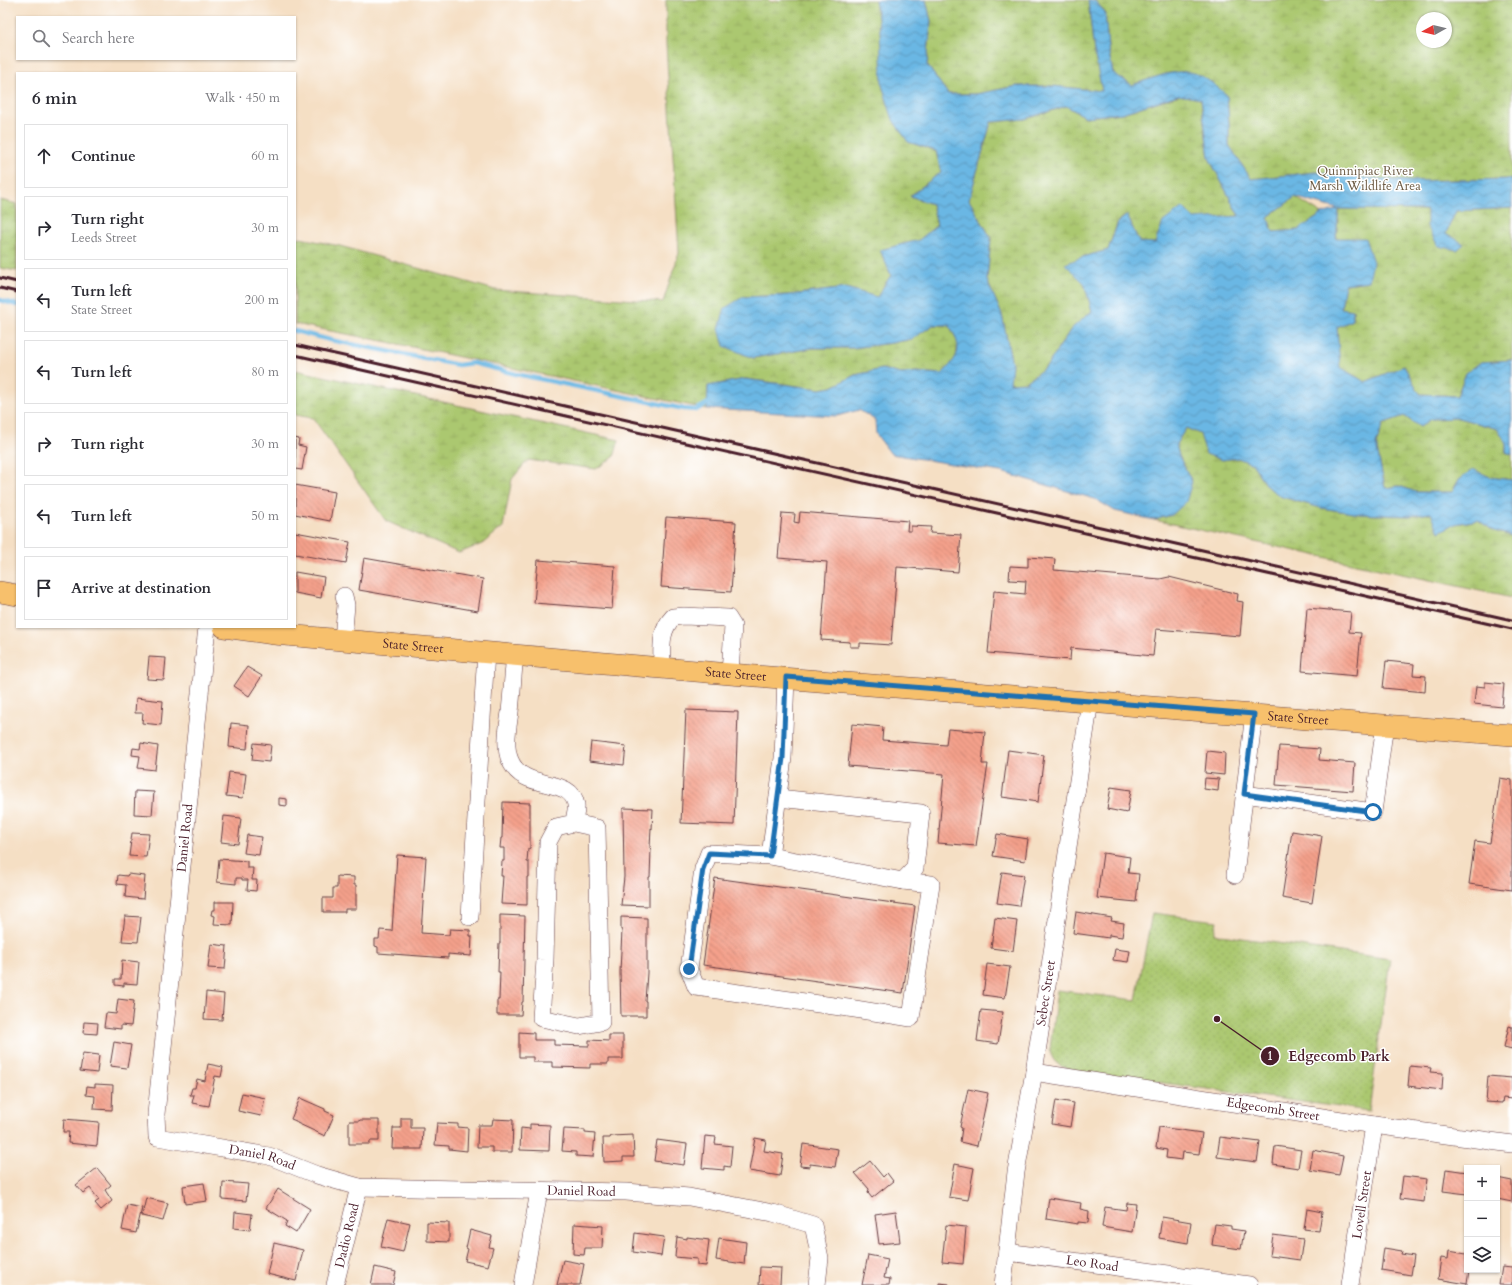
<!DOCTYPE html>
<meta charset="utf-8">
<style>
:root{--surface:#fff;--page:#f2f2f3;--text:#2b2b33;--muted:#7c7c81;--line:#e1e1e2}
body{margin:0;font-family:Cardo,serif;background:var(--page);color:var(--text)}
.controls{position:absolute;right:12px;bottom:12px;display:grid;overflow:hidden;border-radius:0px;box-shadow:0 1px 3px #0004}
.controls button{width:36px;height:36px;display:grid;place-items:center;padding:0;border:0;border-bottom:1px solid var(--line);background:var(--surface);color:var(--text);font:20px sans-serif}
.compass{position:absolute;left:1416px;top:12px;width:36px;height:36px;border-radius:50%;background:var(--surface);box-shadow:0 1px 3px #0004;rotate:262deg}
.stop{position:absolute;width:12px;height:12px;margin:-9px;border:3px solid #1f6fb2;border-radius:50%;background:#fff}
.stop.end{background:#1f6fb2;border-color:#fff;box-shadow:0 1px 4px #0008}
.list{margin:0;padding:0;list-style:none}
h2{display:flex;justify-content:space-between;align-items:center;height:52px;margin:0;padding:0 16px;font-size:17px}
h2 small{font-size:13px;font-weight:400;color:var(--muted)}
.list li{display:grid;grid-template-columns:26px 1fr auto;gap:12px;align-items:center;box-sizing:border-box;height:64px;margin:0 8px 8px;padding:0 8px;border:1px solid var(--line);border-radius:0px}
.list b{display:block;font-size:15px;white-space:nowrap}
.list p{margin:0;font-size:13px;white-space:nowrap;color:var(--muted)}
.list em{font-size:13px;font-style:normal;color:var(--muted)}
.icon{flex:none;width:22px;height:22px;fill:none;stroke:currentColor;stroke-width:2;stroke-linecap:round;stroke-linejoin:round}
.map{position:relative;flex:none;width:1512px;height:1285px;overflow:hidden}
.search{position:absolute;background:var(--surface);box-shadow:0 1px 3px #0004;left:16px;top:16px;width:280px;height:44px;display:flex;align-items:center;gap:10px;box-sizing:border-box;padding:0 14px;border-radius:0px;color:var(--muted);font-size:15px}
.panel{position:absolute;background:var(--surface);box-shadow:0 1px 3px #0004;left:16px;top:72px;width:280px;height:556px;border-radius:0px}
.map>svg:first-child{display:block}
.green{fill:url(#green-dots);stroke:#7a744e}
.wetland{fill:url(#wetland-marsh);stroke:#7a744e;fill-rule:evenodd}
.water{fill:url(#water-waves);stroke:#5a6b88;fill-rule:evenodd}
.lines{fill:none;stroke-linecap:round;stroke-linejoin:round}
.stream{stroke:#6bb7e4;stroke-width:4.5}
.building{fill:url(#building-back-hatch)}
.minor-casing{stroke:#643c42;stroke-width:18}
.major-casing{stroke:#643c42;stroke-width:22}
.minor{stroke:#fff;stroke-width:17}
.major{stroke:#f7c06c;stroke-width:21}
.rail{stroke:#4a1f2b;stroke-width:3}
.route{stroke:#1f6fb2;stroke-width:5}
.labels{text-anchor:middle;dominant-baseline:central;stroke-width:3;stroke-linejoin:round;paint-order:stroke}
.park-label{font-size:13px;fill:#6c5a43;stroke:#fff}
.street-label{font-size:13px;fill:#4a1f2b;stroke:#fff}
.leader{fill:none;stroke:#4a1f2b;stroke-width:1.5}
.callout-dot{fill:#4a1f2b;stroke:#fff;stroke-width:1.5}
.mark-label{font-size:12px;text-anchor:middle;font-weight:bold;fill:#fff}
.callout-label{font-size:14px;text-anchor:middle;font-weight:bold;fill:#4a1f2b;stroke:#fff;stroke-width:3;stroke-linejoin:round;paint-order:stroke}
</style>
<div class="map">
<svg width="1512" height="1285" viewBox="0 0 1512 1285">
<defs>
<pattern id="green-dots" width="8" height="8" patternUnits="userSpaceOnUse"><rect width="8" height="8" fill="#abc870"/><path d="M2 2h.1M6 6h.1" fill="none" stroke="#95ab61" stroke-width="1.8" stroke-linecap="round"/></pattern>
<pattern id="wetland-marsh" width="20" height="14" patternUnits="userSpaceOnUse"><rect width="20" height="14" fill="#abc870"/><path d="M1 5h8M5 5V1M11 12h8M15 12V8" fill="none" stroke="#95ab61"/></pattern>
<pattern id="water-waves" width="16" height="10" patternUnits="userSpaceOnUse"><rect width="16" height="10" fill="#6bb7e4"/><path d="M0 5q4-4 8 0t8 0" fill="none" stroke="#5a94b9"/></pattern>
<pattern id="building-back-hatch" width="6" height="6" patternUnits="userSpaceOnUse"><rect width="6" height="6" fill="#f4a08b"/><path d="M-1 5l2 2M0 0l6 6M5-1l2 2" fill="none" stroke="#c88272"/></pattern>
</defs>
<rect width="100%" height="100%" fill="#fff"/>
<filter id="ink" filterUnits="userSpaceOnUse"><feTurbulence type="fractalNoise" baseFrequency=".025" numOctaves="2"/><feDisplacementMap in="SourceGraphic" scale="8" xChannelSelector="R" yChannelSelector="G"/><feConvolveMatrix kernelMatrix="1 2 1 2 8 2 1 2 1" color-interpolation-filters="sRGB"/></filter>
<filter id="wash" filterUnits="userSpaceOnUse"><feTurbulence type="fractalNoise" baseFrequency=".012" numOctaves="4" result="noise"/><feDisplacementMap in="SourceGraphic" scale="16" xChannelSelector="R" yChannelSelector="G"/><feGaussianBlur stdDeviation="0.9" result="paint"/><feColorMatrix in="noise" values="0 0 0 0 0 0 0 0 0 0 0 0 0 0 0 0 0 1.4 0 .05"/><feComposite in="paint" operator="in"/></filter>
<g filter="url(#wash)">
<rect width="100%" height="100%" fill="#f5dfc4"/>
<path class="green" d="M1152,913L1217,921L1214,934L1390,959L1369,1111L1083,1072C1068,1068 1052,1068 1050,1049L1057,990L1136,1000Z"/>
<g class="wetland">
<path d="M666,0H766L772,2L783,0H875L880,31L908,142L936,151L941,172L910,196L932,204L937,225L919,240L880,250L891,275L877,297L846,288L789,295L743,297L753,358L813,348H853L892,343L912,339L933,325H949L958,341L956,359L942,374L916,372L901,374L882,369L855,375L832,387L820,389L746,379L708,386L707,409L403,345L295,324V237L340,246L495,290L663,302L679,253L666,45Z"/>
<path d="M926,0H1088L1094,52L1103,91L1053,86H1017L976,94H948L927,65L931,21Z"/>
<path d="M1094,0H1512V179L1408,181L1345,176L1316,172L1251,179L1229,145V124L1227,95L1169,73L1132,85L1113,73L1108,48L1105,12ZM1422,18H1446V42H1422Z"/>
<path d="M1179,95L1201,99L1209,158L1239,216L1163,222L1156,243L1139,242L1127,215L1118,221L1108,250L1082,257L1084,283L1092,311L1071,329L1047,366L1026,382L1010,383L1012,364L1002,315L987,280L991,238L969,200L991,122L1025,119L1066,106L1086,117L1122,113Z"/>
<path d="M1295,197L1322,214L1298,230L1273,232L1268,217Z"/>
<path d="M0,200L17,204V271L0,268Z"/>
<path d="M1512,208V360L1481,362L1466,373L1457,396L1420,394L1404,366L1365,382L1339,367L1337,327L1353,320V310L1341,308L1345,284L1369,281L1336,238L1339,209L1428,210L1446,233L1456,211Z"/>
<path d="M295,370L619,440L614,457L596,469L528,460L512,479L503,527L482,544L459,553L386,521L313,418L295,415Z"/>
<path d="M1404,416L1420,427L1431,419L1459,418L1498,429L1506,442V452L1512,455V480L1490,477L1473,470L1458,481L1453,492H1416L1399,486L1385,488L1376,444L1384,423Z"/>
<path d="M1186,428L1200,434L1222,460L1238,458L1253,464L1266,486L1282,497L1321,508L1360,514L1409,516L1432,513L1439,532L1455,524L1478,520L1494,531L1512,536V598L1154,520L1172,515L1192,482L1179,456L1176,444Z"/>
</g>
<path class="water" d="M875,0H926L931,21L927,65L948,94H976L1017,86H1053L1102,91L1094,52L1088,0H1094L1105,12L1108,48L1113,73L1132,85C1148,80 1173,69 1190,72C1203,74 1217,87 1227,95L1229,124V145L1251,179L1316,172L1345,176L1408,181L1512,179V208L1456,211L1446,233L1464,244L1457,250L1438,246L1427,226V210L1339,209L1336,238H1365L1373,262L1369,281L1345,284L1341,308L1353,310V320L1337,327L1340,367L1365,382L1404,366L1420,394L1457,396L1466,373L1481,362L1512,360V455L1506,452V442L1498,429L1459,418L1431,419L1420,427L1404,416L1384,423L1376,444L1385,488L1399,486L1416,492H1452L1458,481L1473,469L1490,477L1512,480V536L1494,531L1478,520L1455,524L1439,532L1431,513L1409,516L1360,514L1321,508L1282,497L1266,486L1253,464L1238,458L1222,460L1206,454L1200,434L1186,428L1176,444L1179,456L1192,482L1186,502L1172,515L1154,520L1115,511L1095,499L1001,472L891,454L876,434L875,420L859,410L837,416L707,409L708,386L745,379L820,389L832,387L855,375L882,369L901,374L916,372L942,374C960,355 963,348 949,325H933L912,339L892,343L853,348H813L753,358L724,346L719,329L725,308L743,297L789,295L846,288L877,297L891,275L880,250L919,240L937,225L932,204L910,196L941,172L936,151L908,142L893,120L882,85L880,31ZM1178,95L1201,99L1209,158L1239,216L1194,219L1183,207L1163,222L1155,243L1139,242L1127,215L1118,222L1108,250L1082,257L1065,264L1084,283L1092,311L1071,329L1047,366L1026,382L1010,383L1012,364L1002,315L987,280L991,238L969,200L991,122L1025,119L1066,106L1086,117L1122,113ZM1295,197L1338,209L1322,214L1298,230L1273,232L1268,217Z"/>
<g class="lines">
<g class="stream">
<path d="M0,300L17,305"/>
<path d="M295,331L330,340L458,365L473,363L516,374L684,409L696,410L712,401"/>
</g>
</g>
<g id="blocks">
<g class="building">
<path d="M295,438L299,439L298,445L306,447L302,470L295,469Z"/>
<path d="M295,485L335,492L330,521L295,514Z"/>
<path d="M800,512L908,521L907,531H911V526L931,527L930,533L961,535L958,572L897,567L891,645L860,643V647H850V642L821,640L827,562L778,558L782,513L795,514L794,522L799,523Z"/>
<path d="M666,517L736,522L731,592L661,587Z"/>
<path d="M295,532L350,542L346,563L295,554Z"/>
<path d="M1028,557L1055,559L1054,570L1160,579L1169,577L1238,594L1237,601L1243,602L1240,636L1156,629L1153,656L1071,648L1070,660L988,653L994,591L1025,594L1026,581L1009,580L1010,566L1028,567Z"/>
<path d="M364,558L483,579L478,611L359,590Z"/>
<path d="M538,560L615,566L612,609L534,603Z"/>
<path d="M295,572L324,577L321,598L295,593Z"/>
<path d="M1307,608L1351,612L1349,632L1361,633L1357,676L1302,671Z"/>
<path d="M149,657L166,658L164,680L147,679Z"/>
<path d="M1386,661L1414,664L1413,675L1426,676L1425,692L1383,688Z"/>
<path d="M247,667L262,676L249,696L234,686Z"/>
<path d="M1485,682L1504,684L1502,707L1474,704L1476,686L1485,687Z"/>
<path d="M136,698L163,701L161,725L142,723L143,713H135Z"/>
<path d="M686,710L738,712L734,825L681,823Z"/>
<path d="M231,723L249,725L247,749L229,747Z"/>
<path d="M852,724L883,727L882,740L946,745L948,729L985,732L982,764H988L976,846L938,843L944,774L848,766Z"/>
<path d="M591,742L626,746L624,765L589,761Z"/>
<path d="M141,743L158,746L155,770L138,768L140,756L132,755L133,748L140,749Z"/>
<path d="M254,743L271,745L269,762L252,760Z"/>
<path d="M1279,746L1320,749L1319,760L1355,763L1353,791L1276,785Z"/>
<path d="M1008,750L1044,755L1038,802L1002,797Z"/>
<path d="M1207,751L1225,753L1224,775L1205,773Z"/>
<path d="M229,772L246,774L243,798L226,796Z"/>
<path d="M1205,778L1219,779L1218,791L1204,789Z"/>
<path d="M1500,778L1512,780V890L1469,884L1475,841L1490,843Z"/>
<path d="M1111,787L1131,790L1127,813L1107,809Z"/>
<path d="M135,791L154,792L152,815L134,814Z"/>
<path d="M279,798L287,799V806L279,805Z"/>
<path d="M503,802L530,803V848L528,849L527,862H529V877H527V905L501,904L503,876H501L502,861H504V848H500L501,838H502Z"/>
<path d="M623,808L653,809L652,829L651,828L650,848L651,849L650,877H649V906L621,905L624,877Z"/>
<path d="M224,816L241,818L238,844L221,842Z"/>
<path d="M1292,831L1322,836L1312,903L1282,898Z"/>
<path d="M132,833L149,834L146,857L129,856Z"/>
<path d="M997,834L1028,839L1025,861L993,856Z"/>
<path d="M247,835L262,837L259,855L244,853Z"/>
<path d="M1103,853L1130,857L1128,873L1139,874L1136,902L1097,898Z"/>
<path d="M397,855L426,857L421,933L449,935L450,929L470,930V936H472L471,956L448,954V958L378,953V947L375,946V939H379L380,930L392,931Z"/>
<path d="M219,859L247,861V868H253L252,880H257L256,891L247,890L248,880H242V878H236V884L217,882Z"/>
<path d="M1002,872L1024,875L1019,906L997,903Z"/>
<path d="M128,874L145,876L143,899L125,897L126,885L117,884L118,875L127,876Z"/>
<path d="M337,876L354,877V885H356V909H345V912H323V898H333V888H337Z"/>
<path d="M715,878L915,906L903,993L703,965Z"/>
<path d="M215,902H233L232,925L214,924L215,916L211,915L212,910H215Z"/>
<path d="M1076,912L1112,918L1111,921L1124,923L1122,937L1109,935V938L1073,933Z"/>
<path d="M500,915L525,916L523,1002H522L521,1015H497V1000H499L500,972H498L499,943H500Z"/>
<path d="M125,916L141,917L138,942L122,941Z"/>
<path d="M621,917L647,918V973L645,1001H646V1016H621L620,972L622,930H621Z"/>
<path d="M995,918L1017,921L1013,951L991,948Z"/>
<path d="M211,944L227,946L225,969L208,968Z"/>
<path d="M1115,949L1130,951L1128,962L1113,960Z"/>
<path d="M122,960L139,962L137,984L124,983V986L115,985V979H121Z"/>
<path d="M987,964L1010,967L1005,998L983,995Z"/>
<path d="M206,992L224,994L222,1020L204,1019Z"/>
<path d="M118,999L134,1001L131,1026L121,1025V1029L104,1027L106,1013L116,1014Z"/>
<path d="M981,1010L1003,1012L998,1044L977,1041Z"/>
<path d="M84,1022L98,1023L97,1034L83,1033Z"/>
<path d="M1509,1026L1512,1027V1049L1504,1047Z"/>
<path d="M519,1032L534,1033V1040H554V1045L589,1046V1040L609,1041V1035H623V1059H608V1064H590V1068L552,1067V1062H533V1057H519Z"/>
<path d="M114,1042L131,1045L127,1068L110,1066Z"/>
<path d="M83,1053L99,1055L97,1073L80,1071Z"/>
<path d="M208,1064L223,1067L221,1077L215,1076L209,1106L192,1103L194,1095H190L192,1088H195L197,1079L205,1081Z"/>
<path d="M1410,1066L1431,1068L1430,1072L1443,1073L1442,1090L1408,1086Z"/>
<path d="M1488,1076L1512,1078V1099L1503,1098L1502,1103L1486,1102Z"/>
<path d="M95,1084L113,1085L112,1110L94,1109L95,1096L86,1095L87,1086L95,1087Z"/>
<path d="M968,1089L988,1093L977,1146L960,1142L962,1128L960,1127Z"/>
<path d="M242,1093L265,1098L261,1116L238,1111Z"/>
<path d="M300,1098L325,1109V1111L334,1115L325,1136L297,1123L296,1121L291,1119Z"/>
<path d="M1056,1100L1074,1103L1070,1127L1052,1124Z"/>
<path d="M401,1118H411V1128H423L422,1149H392L393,1128H401Z"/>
<path d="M64,1119L99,1122L97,1146L68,1143L69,1132H63Z"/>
<path d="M493,1119L513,1120L512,1152H492V1147H477L478,1125H492Z"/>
<path d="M360,1120H379V1141H370V1144H349V1121H359Z"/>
<path d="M437,1123L458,1124V1127L468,1128L467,1151L449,1149V1146L435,1145Z"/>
<path d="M530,1124L550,1125L549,1151L520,1150L521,1128L530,1129Z"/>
<path d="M1159,1127L1202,1133L1199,1154L1183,1152L1182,1160L1166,1158L1167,1150L1156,1148Z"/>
<path d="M564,1129L585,1130V1133L595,1134L593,1157L576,1156V1152L562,1151Z"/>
<path d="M633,1135L634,1157H623V1161L604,1162L603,1138H610L611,1136Z"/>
<path d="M705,1136L716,1137L715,1144L732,1146L730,1167L724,1166V1170L702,1168Z"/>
<path d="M1220,1137L1260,1142L1257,1162L1217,1157Z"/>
<path d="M755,1138L766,1140L764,1151L783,1154L780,1176L749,1171Z"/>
<path d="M657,1140L687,1144L684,1165L654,1161Z"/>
<path d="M803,1144L838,1149L835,1167L810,1164V1167L800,1166Z"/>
<path d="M1275,1146L1301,1150L1298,1168L1273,1164Z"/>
<path d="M1313,1150L1343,1156L1339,1175L1310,1170Z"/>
<path d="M870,1161L883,1177L887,1173L893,1181L872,1198L868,1193L869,1189L855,1173Z"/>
<path d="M955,1164L974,1168L968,1200L949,1197Z"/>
<path d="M97,1168L111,1185L105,1190L112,1201L101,1210L95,1203L99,1200L90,1188L83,1193L76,1185Z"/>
<path d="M1446,1169L1467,1172V1194L1443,1191Z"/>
<path d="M1403,1176L1427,1179L1424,1202L1400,1199Z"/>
<path d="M1497,1178L1512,1181V1202L1497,1199Z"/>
<path d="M223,1182L248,1184L246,1201L222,1199Z"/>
<path d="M204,1183L207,1201L185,1204L183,1186Z"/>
<path d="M278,1189L310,1209L296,1233L285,1226L287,1221L266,1208Z"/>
<path d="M146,1198L168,1203L163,1221L142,1216Z"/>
<path d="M1049,1198L1081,1203L1080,1209L1089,1211L1088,1223L1078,1222V1224L1046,1219Z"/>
<path d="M1127,1203L1136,1204L1132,1232L1102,1227L1105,1207L1126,1210Z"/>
<path d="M127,1205L142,1208L136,1233L122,1230Z"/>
<path d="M1307,1209L1322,1212L1319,1231L1304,1229Z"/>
<path d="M896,1211L900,1242L879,1244L875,1214Z"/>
<path d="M235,1212L252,1214L250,1230L234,1228Z"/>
<path d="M1162,1217L1191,1222L1188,1243L1159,1238Z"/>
<path d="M388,1218L410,1223L403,1252L381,1247Z"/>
<path d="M427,1222L449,1223V1242L427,1241Z"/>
<path d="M574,1224L603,1226L602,1248H585L584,1255L573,1254Z"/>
<path d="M1215,1224L1231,1226V1229L1244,1231L1241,1249L1212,1245Z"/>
<path d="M946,1225L966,1227L963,1264L942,1262Z"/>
<path d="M470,1230L492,1236L489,1247L493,1248L488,1266L465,1261L468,1249L466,1248Z"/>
<path d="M635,1233L664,1237L661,1256L633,1252Z"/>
<path d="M1273,1235L1303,1239L1300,1260L1270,1256Z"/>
<path d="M677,1237L687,1239V1237L709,1240L706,1266L697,1265V1259L675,1257Z"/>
<path d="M719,1238L746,1242L744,1264L716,1260Z"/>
<path d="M274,1243L303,1250L296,1281L267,1274Z"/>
<path d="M1384,1248L1402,1251L1401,1254L1414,1256L1411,1275L1381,1270Z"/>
<path d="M1449,1251L1466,1254L1467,1270H1469L1467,1284L1438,1279L1441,1258L1448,1259Z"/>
<path d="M868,1255L888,1259L884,1278L890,1279L889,1285H862Z"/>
<path d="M563,1260L584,1264L580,1285H557Z"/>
<path d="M375,1267L396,1272L393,1285H371Z"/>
<path d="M760,1267L781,1268L780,1285H759Z"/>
<path d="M1502,1267L1512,1268V1285H1499Z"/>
<path d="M939,1283L949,1284V1285H939Z"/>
</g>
</g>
</g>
<g filter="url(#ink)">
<use href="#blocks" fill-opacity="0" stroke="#643c42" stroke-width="1"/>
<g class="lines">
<g class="minor-casing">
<g id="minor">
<path id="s1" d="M207,627L156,1114L157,1137L269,1156L317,1175L359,1187L626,1192L689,1197L773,1213L813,1225L820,1258L817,1285"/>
<path d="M343,640L346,605L344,596"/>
<path d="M515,654C513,674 512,693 510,712C508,727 504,746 510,760C523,793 572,775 576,805C577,810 574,818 574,823L597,828L601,1022L579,1026L541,1018L545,960L548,842L556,827L574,823"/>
<path d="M662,667C662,648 659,632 673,617L684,616L728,618L733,626L730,674"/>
<path d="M786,677L783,758L770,856L709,853L703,869L689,969L696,987L855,1009L911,1018L931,884L903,881"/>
<path d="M1244,794L1373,812L1385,724"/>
<path d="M770,856L903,881L915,868L921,813L778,798"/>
<path d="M1235,875L1254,713"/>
<path d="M470,917L486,652"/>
<path id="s2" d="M1034,1072L1374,1125L1512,1144"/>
<path id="s3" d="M1007,1252L1249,1285"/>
<path id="s4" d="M335,1285L359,1187"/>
<path d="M523,1285L539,1191"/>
<path id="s5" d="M1003,1285L1016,1172L1034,1072L1090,701"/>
<path id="s6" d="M1350,1285L1374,1125"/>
</g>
</g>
<g class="major-casing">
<g id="major">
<path d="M0,592L17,595"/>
<path id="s7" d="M224,627L274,634L730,674L1512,735"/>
</g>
</g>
<use href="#minor" class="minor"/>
<use href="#major" class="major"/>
<g class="rail">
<path d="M0,278L17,282"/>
<path d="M0,288L17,292"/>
<path d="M295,345L1512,620"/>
<path d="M295,355L1512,629"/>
</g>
</g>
</g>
<g class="lines" filter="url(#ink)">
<path class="route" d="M689,969L703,869L709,853L770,856L783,758L786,677L1254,714L1244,794L1373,812"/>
</g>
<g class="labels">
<g class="park-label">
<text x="1365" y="171">Quinnipiac River<tspan x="1365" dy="15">Marsh Wildlife Area</tspan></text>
</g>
<g class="street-label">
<text stroke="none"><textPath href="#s7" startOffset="190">State Street</textPath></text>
<text stroke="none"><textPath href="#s7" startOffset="514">State Street</textPath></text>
<text stroke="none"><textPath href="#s7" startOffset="1078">State Street</textPath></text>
<text transform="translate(185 838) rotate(-84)">Daniel Road</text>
<text stroke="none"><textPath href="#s5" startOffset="295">Sebec Street</textPath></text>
<text stroke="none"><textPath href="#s2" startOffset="242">Edgecomb Street</textPath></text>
<text stroke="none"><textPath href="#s1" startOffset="620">Daniel Road</textPath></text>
<text stroke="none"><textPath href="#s1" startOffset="944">Daniel Road</textPath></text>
<text stroke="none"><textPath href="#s6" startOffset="81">Lovell Street</textPath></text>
<text stroke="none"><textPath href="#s4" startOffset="51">Dadio Road</textPath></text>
<text stroke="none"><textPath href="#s3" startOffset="86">Leo Road</textPath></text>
</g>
</g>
<path class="leader" d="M1217 1019L1270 1056"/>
<g class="callout-dot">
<circle cx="1217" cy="1019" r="4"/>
<circle cx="1270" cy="1056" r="10"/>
</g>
<g class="mark-label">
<text x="1270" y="1060">1</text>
</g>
<g class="callout-label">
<text x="1339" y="1061">Edgecomb Park</text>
</g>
</svg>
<div class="controls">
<button>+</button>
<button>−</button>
<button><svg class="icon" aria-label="layers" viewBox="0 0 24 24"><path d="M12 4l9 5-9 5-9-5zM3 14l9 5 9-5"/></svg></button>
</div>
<svg class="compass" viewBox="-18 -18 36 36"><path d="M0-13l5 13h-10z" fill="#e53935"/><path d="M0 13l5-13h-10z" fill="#7c7c81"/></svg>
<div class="stop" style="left:1373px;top:812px"></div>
<div class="stop end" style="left:689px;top:969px"></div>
<div class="search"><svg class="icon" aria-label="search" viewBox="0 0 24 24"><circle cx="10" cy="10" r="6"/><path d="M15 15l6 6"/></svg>Search here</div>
<section class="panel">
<h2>6 min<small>Walk · 450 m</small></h2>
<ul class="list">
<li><svg class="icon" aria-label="ahead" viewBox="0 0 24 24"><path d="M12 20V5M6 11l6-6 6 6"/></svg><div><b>Continue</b></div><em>60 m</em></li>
<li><svg class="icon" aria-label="right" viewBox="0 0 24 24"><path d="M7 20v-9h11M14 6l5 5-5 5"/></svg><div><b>Turn right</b><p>Leeds Street</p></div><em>30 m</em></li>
<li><svg class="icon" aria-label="left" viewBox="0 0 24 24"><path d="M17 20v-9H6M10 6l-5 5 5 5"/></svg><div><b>Turn left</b><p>State Street</p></div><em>200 m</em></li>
<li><svg class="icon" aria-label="left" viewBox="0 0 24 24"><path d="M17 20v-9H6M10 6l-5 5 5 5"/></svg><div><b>Turn left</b></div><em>80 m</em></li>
<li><svg class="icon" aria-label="right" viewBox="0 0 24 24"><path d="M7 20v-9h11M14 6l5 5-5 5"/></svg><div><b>Turn right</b></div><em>30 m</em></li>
<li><svg class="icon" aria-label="left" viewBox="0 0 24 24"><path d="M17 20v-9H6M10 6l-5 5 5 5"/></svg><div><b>Turn left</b></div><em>50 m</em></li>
<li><svg class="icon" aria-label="arrive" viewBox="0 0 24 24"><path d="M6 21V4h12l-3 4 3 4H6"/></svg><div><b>Arrive at destination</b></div></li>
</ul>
</section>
</div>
